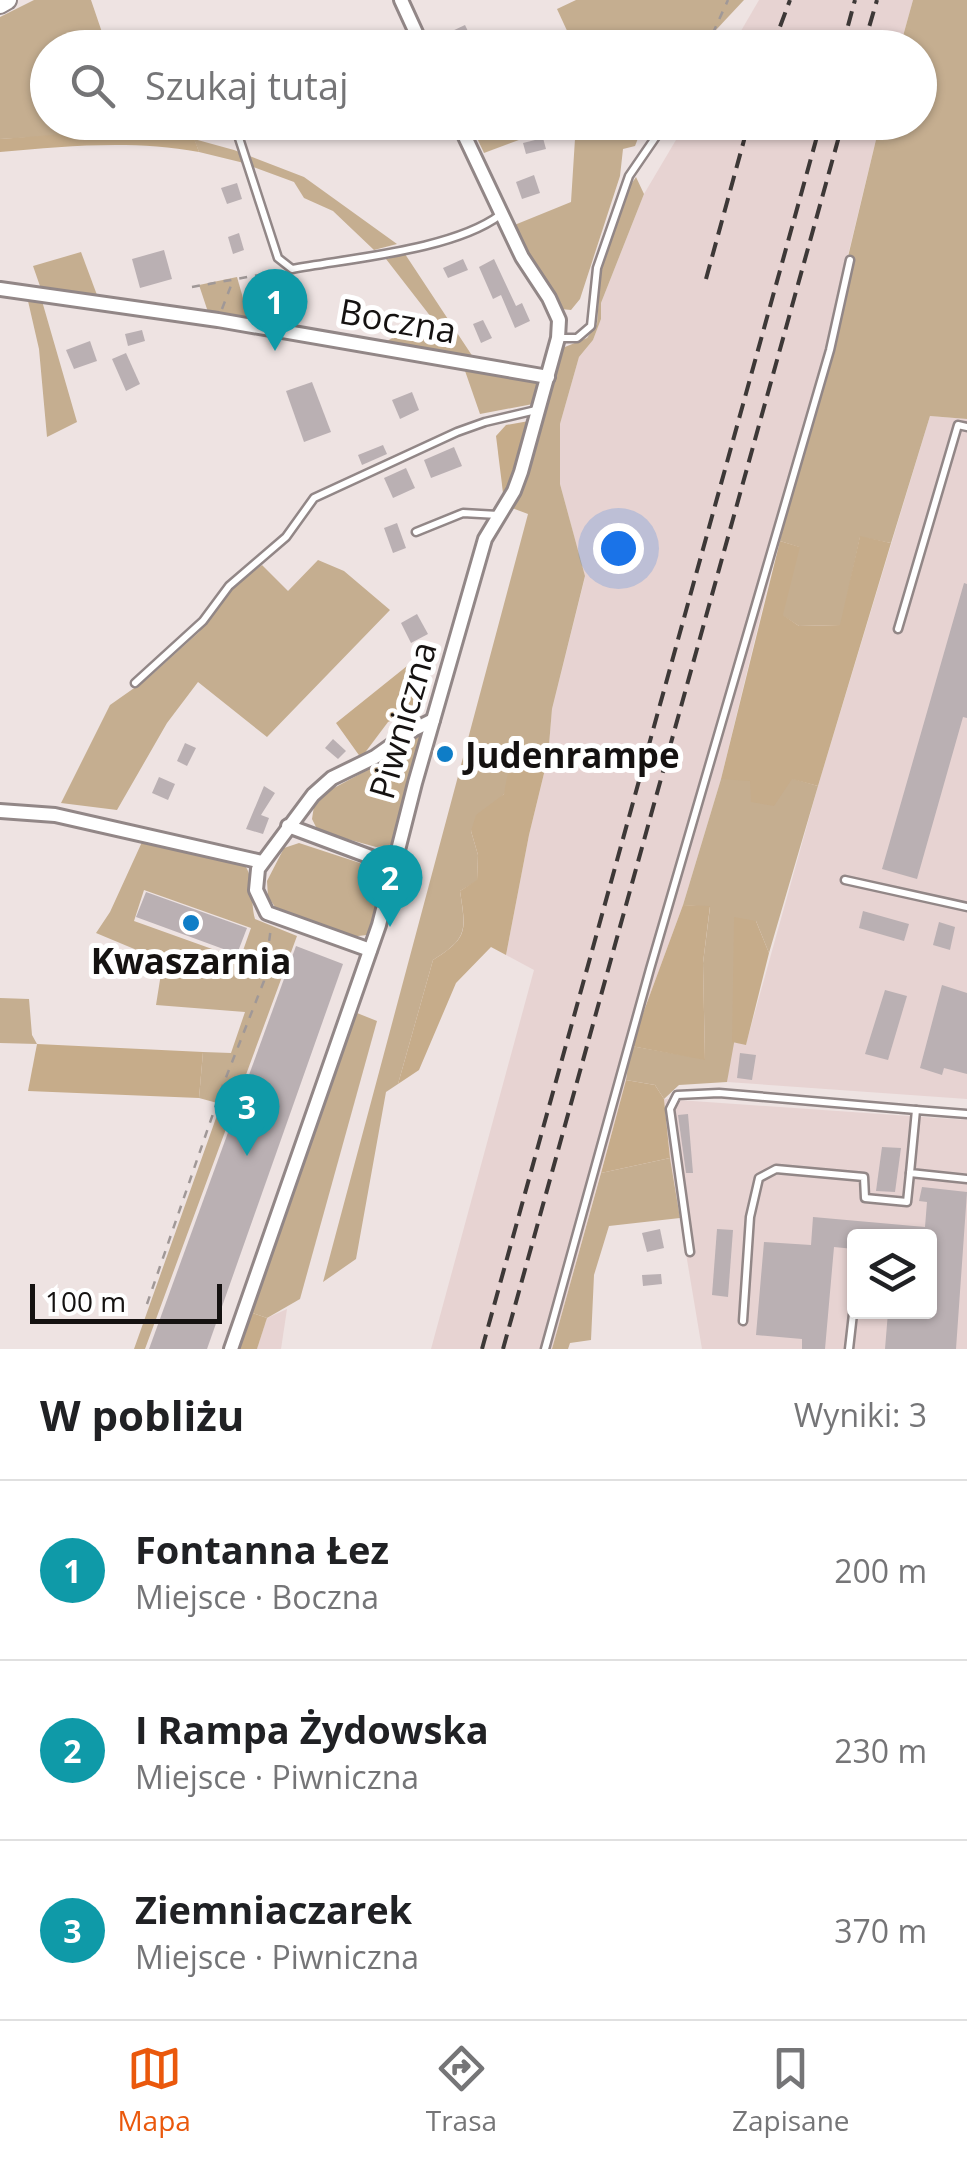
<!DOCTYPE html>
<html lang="pl">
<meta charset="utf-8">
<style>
:root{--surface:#fff;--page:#f6f6f6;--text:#202124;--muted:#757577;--line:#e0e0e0;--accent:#ea580c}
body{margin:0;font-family:"Open Sans",sans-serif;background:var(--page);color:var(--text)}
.controls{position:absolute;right:30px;bottom:30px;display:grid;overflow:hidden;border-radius:10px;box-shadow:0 2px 8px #0004}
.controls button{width:90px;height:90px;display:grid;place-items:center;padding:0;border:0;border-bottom:2px solid var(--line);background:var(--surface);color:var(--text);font:50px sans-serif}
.scale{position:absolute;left:30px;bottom:25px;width:192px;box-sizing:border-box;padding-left:10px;border:5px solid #151211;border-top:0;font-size:28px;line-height:35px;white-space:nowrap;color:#151211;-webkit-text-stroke:8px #fff;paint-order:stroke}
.you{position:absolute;left:618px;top:548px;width:35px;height:35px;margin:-25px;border:8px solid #fff;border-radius:50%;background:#1a73e8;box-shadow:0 0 0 15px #1a73e833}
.badge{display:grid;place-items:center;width:65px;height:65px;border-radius:50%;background:var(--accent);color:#fff;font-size:32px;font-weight:700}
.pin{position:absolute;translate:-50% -82px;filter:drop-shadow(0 2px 5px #0008)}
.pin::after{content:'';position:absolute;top:52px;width:35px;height:30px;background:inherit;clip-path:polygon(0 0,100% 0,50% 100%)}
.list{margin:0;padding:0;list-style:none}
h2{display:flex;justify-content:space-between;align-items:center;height:130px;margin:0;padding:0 40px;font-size:42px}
h2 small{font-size:32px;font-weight:400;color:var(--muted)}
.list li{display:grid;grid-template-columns:65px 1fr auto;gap:30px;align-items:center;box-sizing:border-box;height:180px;padding:0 40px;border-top:2px solid var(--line)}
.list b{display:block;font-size:38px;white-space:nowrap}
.list p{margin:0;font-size:32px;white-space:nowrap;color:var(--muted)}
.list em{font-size:32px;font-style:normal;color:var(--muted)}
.icon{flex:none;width:55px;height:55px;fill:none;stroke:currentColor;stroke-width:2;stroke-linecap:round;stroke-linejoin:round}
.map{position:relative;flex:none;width:967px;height:1349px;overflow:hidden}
.search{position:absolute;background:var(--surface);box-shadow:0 2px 8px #0004;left:30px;right:30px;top:30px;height:110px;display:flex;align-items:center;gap:25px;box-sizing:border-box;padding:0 35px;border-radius:55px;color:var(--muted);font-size:38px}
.sheet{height:670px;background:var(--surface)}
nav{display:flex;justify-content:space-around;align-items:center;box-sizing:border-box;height:140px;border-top:2px solid var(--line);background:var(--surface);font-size:28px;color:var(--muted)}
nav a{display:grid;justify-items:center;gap:5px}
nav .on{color:var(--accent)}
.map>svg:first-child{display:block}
.built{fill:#e7d3d2;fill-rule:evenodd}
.green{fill:#c5ae90;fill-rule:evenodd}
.forest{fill:#c6ac8a}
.building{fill:#bab0b3}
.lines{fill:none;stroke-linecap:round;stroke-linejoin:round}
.lane-casing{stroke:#928787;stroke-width:11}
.street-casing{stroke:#928787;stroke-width:18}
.secondary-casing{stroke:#928787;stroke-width:22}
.path{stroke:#a09897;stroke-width:2.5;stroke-dasharray:8 8;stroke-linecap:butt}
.lane{stroke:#fff;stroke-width:6}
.street{stroke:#fff;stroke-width:12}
.secondary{stroke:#fff;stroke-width:18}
.rail{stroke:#3d3837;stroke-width:4;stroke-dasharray:15 8;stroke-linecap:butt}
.poi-dot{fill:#0e7dc7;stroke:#fff;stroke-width:4}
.labels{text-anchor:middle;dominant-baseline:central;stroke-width:10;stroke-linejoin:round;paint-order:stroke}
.street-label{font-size:35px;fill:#151211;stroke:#fff}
.poi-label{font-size:35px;font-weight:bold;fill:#151211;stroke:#fff;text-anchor:start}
</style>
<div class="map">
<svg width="967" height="1349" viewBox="0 0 967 1349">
<rect width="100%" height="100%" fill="#eee3e2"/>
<g class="built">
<path d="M759,0H913L900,47L731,48Z"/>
<path d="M686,123H880L721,779L683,905L631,1046L626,1080L552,1349H431L534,970L506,955L529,835L548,757L552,709L585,577L560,484V424L579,357L593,340L601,319V303L644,194Z"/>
<path d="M930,416L967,419V1099L727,1082L732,1042L746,1044L818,786Z"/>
<path d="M664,1099L967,1120V1349H702L670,1158ZM854,1236H930V1312H854Z"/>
<path d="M287,1309L281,1349H257L267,1318Z"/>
</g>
<g class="green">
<path d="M34,0H91L107,47L48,48V122L139,123L143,131L0,139V17Z"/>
<path d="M576,0H744L700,47L575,48L557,9Z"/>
<path d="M913,0H967V419L930,416L891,543L860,537L841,625L799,626L782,615L799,547L780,541L880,123L920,122V48L900,47Z"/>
<path d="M470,123H565L484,153Z"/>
<path d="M576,123H644L635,146L623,149L620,176L580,299L571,310L561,309L512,226L571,202Z"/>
<path d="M194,139L234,150L304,177L397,244L374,250L333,211L304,198L294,182L240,162L199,152Z"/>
<path d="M636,177L644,194L601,303V319L593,340L579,357L560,424V484L585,576L552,709L548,757L538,744L504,794L471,831L478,855L477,881L460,891C466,931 468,938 433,960L398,1084L386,1092L356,1259L323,1282L528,514L512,508L532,459L560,349L587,338L597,324L601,267L628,189Z"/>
<path d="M81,252L97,295L41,289L33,266Z"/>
<path d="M405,254L473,357L387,341L431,317L386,259Z"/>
<path d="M237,277L249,319L208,312L199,285Z"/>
<path d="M28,301H42L77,422L47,437L39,349Z"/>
<path d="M464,368L538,382L533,404L480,414Z"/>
<path d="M318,560L344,571L390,610L267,737L198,682L167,723L117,810L61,803L110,705L147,679L199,632L235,585L262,565L288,591Z"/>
<path d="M420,735L421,743L399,831L389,846L376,847L318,831L312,819L314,806L332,789L386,760Z"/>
<path d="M791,778L818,786L769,953L756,921L727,1082L679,1085L664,1099L655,1085L626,1080L631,1046L705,1059L703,963L710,907L683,905L721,779Z"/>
<path d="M142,842L244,864C255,878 250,901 255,919L297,936L145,1349H134L221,1104L199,1098L203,1052L231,1053L245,1012L156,1005L163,961L96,933L110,912ZM144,890L251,928L240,959L134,921Z"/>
<path d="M299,843L360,863L383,877L373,928L367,935L349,937L278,911L268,897L267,881L284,848Z"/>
<path d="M0,998L29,999L32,1035L37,1044L0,1043Z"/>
<path d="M357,1013L377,1021L300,1299L267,1318L250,1312Z"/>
<path d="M670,1158L680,1218L609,1226L594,1275L591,1340L570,1343L568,1349H552L601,1173Z"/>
</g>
<g class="forest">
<path d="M131,129L194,138L199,152C132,140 68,146 0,152V139Z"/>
<path d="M529,421L515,479L504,501L496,436L506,425Z"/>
<path d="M860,536L891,543L818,786L792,779L774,806L751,802L750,781L721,779L780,541L800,547L783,615L799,626L840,625Z"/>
<path d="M407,666L423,706L388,722L361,758L336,723Z"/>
<path d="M513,744H538L548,757L529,835L506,955L491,947L456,983L419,1070L398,1084L433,960C469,938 466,930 460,891L477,880L478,855L471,831L476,815L504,794Z"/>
<path d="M683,905L710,906L703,963L705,1060L631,1046Z"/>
<path d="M734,917L756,921L769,953L746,1045L732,1042Z"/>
<path d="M37,1044L203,1052L199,1098L28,1091Z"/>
<path d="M626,1080L655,1085L664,1099L670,1158L601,1173Z"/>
<path d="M250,1312L267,1318L257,1349H237Z"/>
</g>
<g class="building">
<path d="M465,25L476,48H458L450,32Z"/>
<path d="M198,35L202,48H165V44Z"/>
<path d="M543,138L546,149L526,154L523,143Z"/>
<path d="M534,175L540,193L522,199L516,182Z"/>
<path d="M237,183L242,199L227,204L221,188Z"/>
<path d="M239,233L244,250L233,254L228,237Z"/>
<path d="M164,250L172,279L140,288L132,259Z"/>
<path d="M463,259L468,270L448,278L443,268Z"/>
<path d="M494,259L516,306L522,303L530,321L515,328L501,295L493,299L479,267Z"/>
<path d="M274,290L279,306L260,312L255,295Z"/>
<path d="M483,320L492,338L481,343L473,324Z"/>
<path d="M142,330L145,341L128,346L125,334Z"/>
<path d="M90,341L97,361L74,369L66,350Z"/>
<path d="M126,353L140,384L126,391L112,359Z"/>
<path d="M312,382L331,432L304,442L286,391Z"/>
<path d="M412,392L419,410L400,419L392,400Z"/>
<path d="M383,445L387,454L362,465L358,455Z"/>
<path d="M454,447L462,466L431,478L424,460Z"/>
<path d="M406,468L415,488L393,498L384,478Z"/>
<path d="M397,523L406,548L393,553L384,528Z"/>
<path d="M964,583L967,584V718L963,717L917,879L882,869Z"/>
<path d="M417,614L428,634L411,643L401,623Z"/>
<path d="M333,739L346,751L338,759L325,748Z"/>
<path d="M185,743L196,748L187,766L177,761Z"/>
<path d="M159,777L175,784L168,800L152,793Z"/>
<path d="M264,786L275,793L261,815L269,818L263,834L246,829Z"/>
<path d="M146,892L247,928L237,954L136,917Z"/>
<path d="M863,911L909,924L904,941L859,928Z"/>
<path d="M939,922L955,927L950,950L933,945Z"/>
<path d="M296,946L343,964L207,1349H149Z"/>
<path d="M104,954H116L115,972H104Z"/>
<path d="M942,985L967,993V1074L944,1068L942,1075L920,1068Z"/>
<path d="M885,990L907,996L888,1060L865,1054Z"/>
<path d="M740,1053L756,1055L752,1080L737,1078Z"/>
<path d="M688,1114L693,1173H686L678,1115Z"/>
<path d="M882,1147L901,1148L895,1192L876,1191Z"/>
<path d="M922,1187L967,1192L956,1349H885L888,1312H930V1236H854V1249L834,1247L825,1349H802V1339L756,1335L764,1242L811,1245L813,1217L925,1227L927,1202L919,1201Z"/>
<path d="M660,1229L664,1248L647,1252L642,1233Z"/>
<path d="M717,1229L733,1230L728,1297L712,1295Z"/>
<path d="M661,1274L662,1284L643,1286L642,1275Z"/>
</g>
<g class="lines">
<g class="lane-casing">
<g id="lane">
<path d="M719,122V124"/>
<path d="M237,132L278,258L292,269C351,258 453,250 500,215"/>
<path d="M560,338H577L591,326L597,268L629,176L666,122"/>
<path d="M416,532L463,513L498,515"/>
<path d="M898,629L958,425L967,427"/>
<path d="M135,683L203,621L229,586L286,537L314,498L457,432L485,422L536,410"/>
<path d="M845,880L967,907"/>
<path d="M967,1114L916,1110L910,1173L967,1179"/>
<path d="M690,1252L670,1109L677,1095L719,1093L916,1110"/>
<path d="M743,1321L750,1217L759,1178L776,1169L864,1177L865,1198L907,1202L910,1173"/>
<path d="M545,1349L650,969L830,350L850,260"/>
<path d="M849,1349L854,1305"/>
</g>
</g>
<g class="street-casing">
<g id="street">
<path d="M401,0L423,48"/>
<path d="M0,289L218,320L548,377"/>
<path d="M0,811L55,815L262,862"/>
<path d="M288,826L395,866"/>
<path d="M370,950L267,913L256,890L258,869L313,795L332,778L375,757L413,730L433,720"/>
<path d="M231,1349L379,925L415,783L485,539L514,491L521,472L558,338L559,320L549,298L522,257L458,122"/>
</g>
</g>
<g class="secondary-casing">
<path id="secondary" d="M0,4L7,0"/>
</g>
<g class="path">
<path d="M706,48L728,0"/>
<path d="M192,287L281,271"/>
<path d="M222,309L232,283"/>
<path d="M147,1304L223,1085L264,981L271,927"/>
</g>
<use href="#lane" class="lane"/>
<use href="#street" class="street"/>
<use href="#secondary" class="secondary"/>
<g class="rail">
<path d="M772,48L790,0"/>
<path d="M842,48L855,0"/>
<path d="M863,48L877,0"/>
<path d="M706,279L749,122"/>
<path d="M482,1349L821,122"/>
<path d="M503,1349L843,122"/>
</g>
</g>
<g class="poi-dot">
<circle cx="445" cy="754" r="10"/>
<circle cx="191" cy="923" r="10"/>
</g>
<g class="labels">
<g class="street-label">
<text transform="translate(398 320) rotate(10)">Boczna</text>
<text transform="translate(402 720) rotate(-74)">Piwniczna</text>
</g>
<g class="poi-label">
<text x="465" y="754">Judenrampe</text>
<text x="191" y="960" text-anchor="middle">Kwaszarnia</text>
</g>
</g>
</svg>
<div class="controls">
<button><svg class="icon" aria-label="layers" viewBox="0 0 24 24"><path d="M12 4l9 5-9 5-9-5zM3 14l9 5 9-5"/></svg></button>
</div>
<div class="scale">100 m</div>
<div class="you"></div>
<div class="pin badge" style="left:275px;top:351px;background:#0f9aa8">1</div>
<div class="pin badge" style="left:390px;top:927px;background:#0f9aa8">2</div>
<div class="pin badge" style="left:247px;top:1156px;background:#0f9aa8">3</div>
<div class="search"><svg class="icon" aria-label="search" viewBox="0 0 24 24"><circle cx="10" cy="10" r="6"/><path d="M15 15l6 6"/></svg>Szukaj tutaj</div>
</div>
<section class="sheet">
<h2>W pobliżu<small>Wyniki: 3</small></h2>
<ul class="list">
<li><span class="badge" style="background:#0f9aa8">1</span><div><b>Fontanna Łez</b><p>Miejsce · Boczna</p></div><em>200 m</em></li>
<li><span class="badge" style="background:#0f9aa8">2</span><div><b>I Rampa Żydowska</b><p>Miejsce · Piwniczna</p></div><em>230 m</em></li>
<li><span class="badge" style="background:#0f9aa8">3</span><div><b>Ziemniaczarek</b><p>Miejsce · Piwniczna</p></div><em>370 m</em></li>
</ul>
</section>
<nav>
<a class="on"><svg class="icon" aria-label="map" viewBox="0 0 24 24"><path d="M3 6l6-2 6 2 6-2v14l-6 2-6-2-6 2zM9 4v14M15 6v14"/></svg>Mapa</a>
<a><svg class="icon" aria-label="directions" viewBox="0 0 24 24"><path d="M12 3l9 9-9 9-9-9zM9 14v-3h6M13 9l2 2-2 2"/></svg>Trasa</a>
<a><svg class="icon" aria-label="saved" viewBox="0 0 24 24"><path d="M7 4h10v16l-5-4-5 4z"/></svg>Zapisane</a>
</nav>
